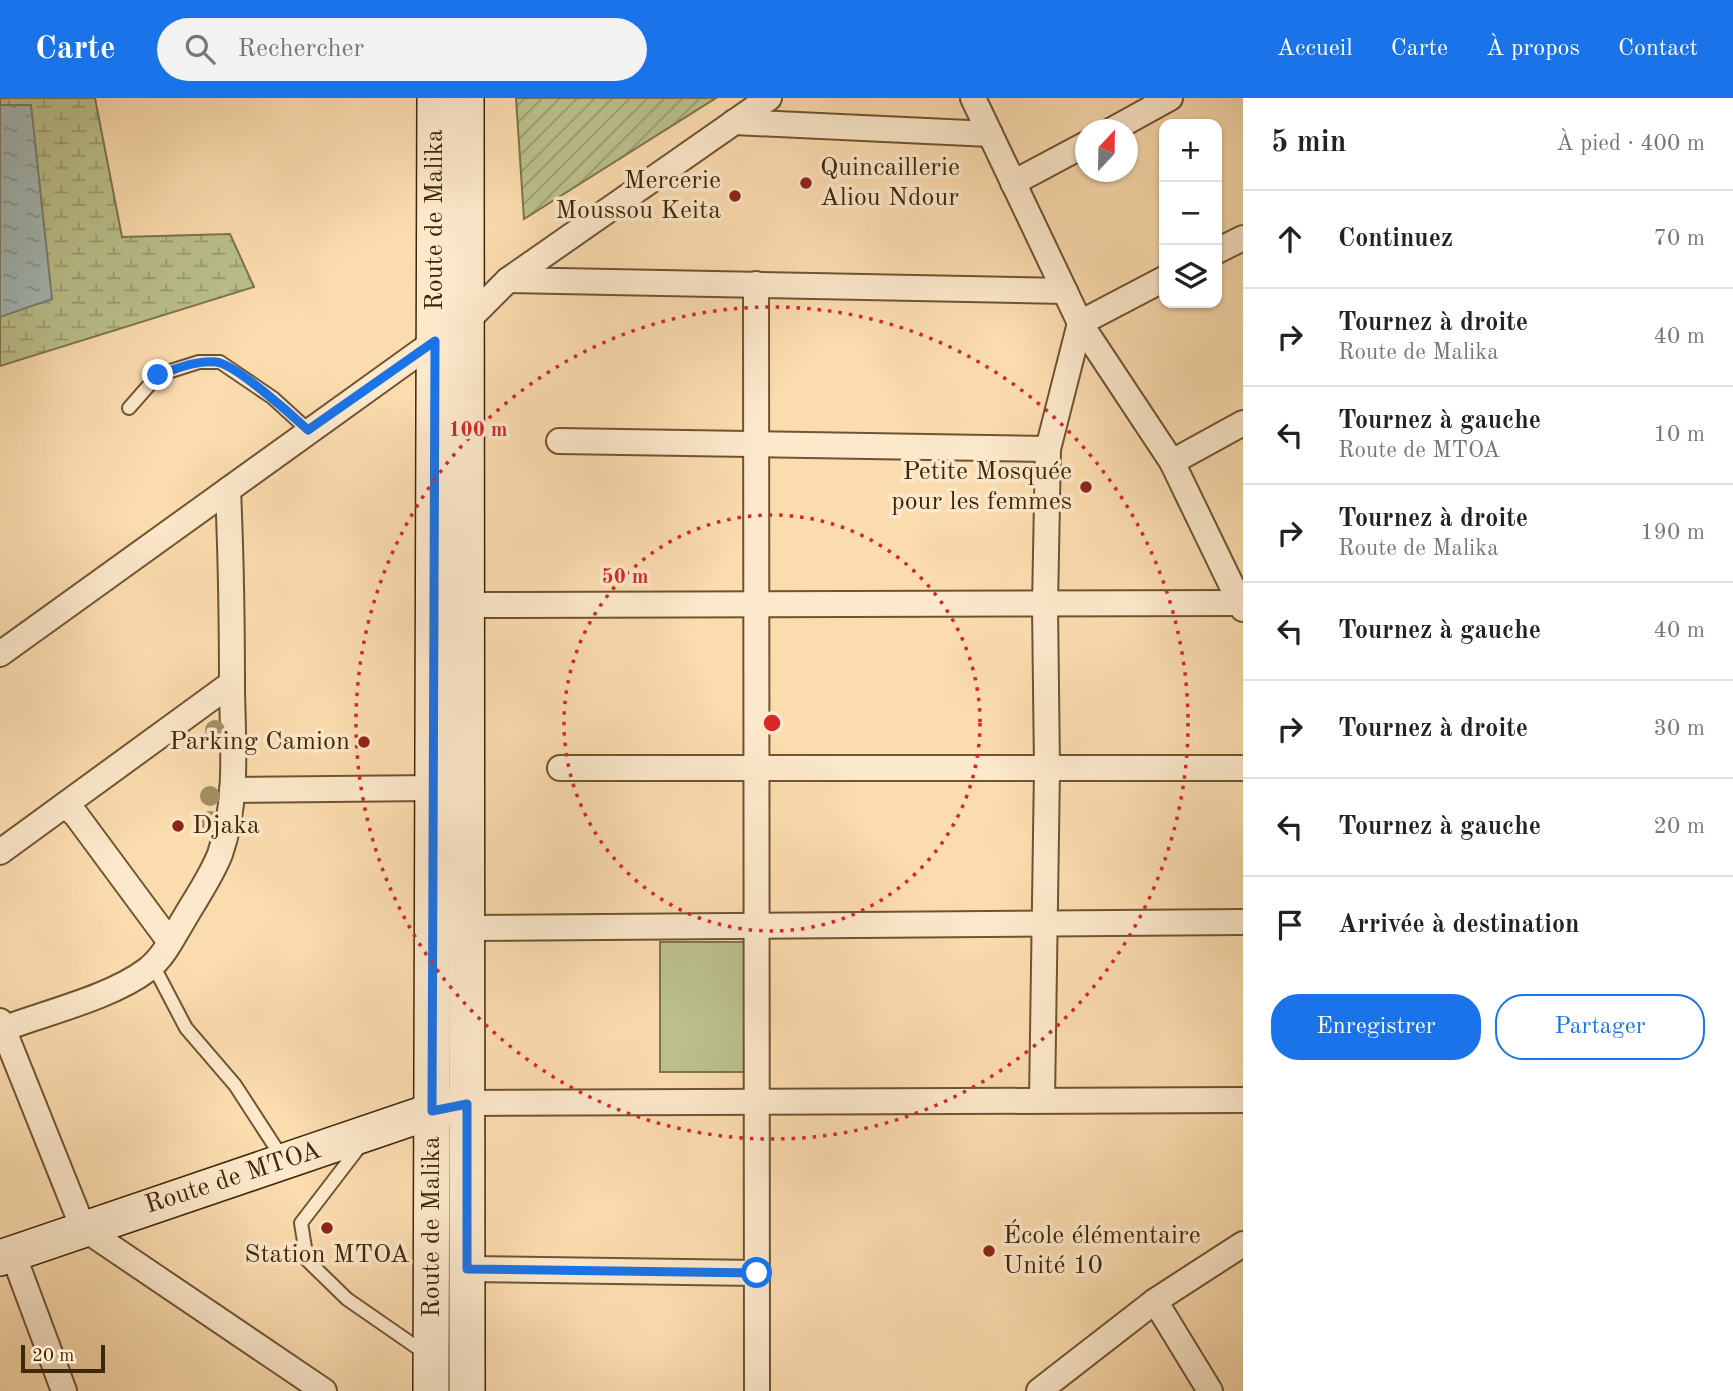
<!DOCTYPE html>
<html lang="fr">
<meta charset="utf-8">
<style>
:root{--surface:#fff;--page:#f2f2f2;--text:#222;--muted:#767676;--line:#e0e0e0;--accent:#1a73e8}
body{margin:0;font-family:"Old Standard TT",serif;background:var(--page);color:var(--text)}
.controls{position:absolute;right:21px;top:21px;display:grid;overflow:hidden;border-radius:14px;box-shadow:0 2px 5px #0004}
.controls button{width:63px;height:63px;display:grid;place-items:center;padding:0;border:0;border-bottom:2px solid var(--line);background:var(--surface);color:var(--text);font:35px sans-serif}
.compass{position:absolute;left:1075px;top:21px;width:63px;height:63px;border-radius:50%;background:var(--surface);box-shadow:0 2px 5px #0004;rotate:22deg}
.scale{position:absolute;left:21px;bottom:18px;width:84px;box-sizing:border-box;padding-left:7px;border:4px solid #402707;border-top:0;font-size:19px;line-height:24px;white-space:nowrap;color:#402707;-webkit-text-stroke:5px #fce8cb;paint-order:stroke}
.stop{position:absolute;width:21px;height:21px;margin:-16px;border:5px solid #1a73e8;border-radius:50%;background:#fff}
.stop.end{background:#1a73e8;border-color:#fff;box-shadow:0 2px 7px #0008}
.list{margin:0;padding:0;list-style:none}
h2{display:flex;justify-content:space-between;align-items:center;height:91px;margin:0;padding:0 28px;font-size:30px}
h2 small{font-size:23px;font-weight:400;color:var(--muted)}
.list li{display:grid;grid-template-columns:46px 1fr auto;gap:21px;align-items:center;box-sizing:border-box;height:98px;padding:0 28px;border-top:2px solid var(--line)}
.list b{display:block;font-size:26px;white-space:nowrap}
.list p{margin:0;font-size:23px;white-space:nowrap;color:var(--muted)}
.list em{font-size:23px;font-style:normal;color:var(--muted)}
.actions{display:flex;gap:14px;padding:21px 28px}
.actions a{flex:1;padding:16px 0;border:2px solid var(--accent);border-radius:28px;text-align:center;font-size:24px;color:var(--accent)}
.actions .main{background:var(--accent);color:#fff}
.icon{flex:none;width:38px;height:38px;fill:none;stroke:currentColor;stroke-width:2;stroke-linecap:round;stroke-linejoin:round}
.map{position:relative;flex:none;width:1243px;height:1293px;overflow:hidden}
header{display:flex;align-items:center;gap:42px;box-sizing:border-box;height:98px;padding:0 35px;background:var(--accent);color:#fff}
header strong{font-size:33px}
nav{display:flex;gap:38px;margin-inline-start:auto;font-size:24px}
.search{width:490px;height:63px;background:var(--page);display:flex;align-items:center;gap:18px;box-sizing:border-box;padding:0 24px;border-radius:38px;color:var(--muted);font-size:26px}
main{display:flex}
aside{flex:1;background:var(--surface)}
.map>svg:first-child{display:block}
.wetland{fill:url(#wetland-marsh);stroke:#7e744a;stroke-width:2}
.garden{fill:url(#garden-furrows);stroke:#7e744a;stroke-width:2}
.pitch{fill:#bbc18d;stroke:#7e744a;stroke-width:2}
.water{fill:url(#water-ripples);stroke:#7b7f70;stroke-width:2}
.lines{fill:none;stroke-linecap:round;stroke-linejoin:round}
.lane-casing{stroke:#6f5431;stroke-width:16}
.street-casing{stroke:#6f5431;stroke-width:28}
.secondary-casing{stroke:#402707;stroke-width:38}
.lane{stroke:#fce8cb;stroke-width:12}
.street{stroke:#fce8cb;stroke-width:24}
.secondary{stroke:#fce8cb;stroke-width:35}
.tree{fill:#a58e65}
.route{stroke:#1a73e8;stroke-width:9}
.ring{fill:none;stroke:#d62828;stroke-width:3.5;stroke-dasharray:3.5 7}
.poi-dot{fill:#8f2418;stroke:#fce8cb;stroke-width:2.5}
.labels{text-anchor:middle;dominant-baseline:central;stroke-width:7;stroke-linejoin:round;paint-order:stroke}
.poi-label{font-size:26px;fill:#402707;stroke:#fce8cb;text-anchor:start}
.street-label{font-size:26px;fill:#402707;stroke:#fce8cb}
.centre{fill:#d62828;stroke:#fce8cb;stroke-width:3.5}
.ring-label{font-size:21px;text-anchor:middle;font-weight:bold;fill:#d62828;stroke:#fce8cb;stroke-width:7;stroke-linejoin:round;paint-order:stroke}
</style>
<header>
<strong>Carte</strong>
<div class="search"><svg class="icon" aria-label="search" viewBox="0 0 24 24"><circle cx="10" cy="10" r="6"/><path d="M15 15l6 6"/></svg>Rechercher</div>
<nav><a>Accueil</a><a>Carte</a><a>À propos</a><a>Contact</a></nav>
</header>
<main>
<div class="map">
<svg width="1243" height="1293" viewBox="0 0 1243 1293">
<defs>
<pattern id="wetland-marsh" width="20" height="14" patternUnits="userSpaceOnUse" patternTransform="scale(1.75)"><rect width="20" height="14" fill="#bbc18d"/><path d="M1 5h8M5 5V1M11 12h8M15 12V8" fill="none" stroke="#999d71"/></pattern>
<pattern id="garden-furrows" width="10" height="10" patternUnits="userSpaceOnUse" patternTransform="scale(1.75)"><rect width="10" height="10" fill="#bbc18d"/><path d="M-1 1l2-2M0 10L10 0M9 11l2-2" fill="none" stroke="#999d71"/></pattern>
<pattern id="water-ripples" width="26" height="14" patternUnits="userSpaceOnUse" patternTransform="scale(1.75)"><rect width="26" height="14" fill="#a3b9b6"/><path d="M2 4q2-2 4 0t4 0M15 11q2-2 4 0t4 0" fill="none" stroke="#869692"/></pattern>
</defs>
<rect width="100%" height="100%" fill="#fbdcaf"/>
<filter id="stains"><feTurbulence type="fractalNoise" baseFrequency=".00286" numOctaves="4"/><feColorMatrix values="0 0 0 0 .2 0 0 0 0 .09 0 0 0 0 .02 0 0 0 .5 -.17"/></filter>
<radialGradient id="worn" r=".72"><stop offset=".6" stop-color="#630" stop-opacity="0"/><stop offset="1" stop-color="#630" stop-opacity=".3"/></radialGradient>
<path class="wetland" d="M0,0H95L122,139L230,136L254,189L0,268Z"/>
<path class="garden" d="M516,0H716L524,121Z"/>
<rect class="pitch" x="660" y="844" width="84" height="130"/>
<path class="water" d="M0,7H31L52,201L0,219Z"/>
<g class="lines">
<g class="lane-casing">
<g id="lane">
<path d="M129,310L158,277L199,264H220L273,300L308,332"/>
<path d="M153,867L186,930L235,987L283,1061"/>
<path d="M360,1048L301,1125L307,1162L347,1201L425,1255"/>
</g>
</g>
<g class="street-casing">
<g id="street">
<path d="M973,0L1080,225L1172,364L1243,511"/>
<path d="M734,24L990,36"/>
<path d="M1112,32L1170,0"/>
<path d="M1013,85L1086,46"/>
<path d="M1217,153L1243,140"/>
<path d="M508,182L1065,193"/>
<path d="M756,186L757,1293"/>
<path d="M466,224L508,182L769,0"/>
<path d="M559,343L1048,351"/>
<path d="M1172,364L1243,325"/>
<path d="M466,507L1243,505"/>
<path d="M0,556L435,243"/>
<path d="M560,670H1243"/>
<path d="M232,692L433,690"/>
<path d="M65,707L76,717L170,844"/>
<path d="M0,754L232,585"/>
<path d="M467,830L1243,824"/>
<path d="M0,923L83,1130L324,1293"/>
<path d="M0,932C44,915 110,900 147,872C164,859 173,839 184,821C196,800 211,779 220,756C238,705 233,646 232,593C232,526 231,459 228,392"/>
<path d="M1042,1002L1047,671L1045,507L1048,351L1080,225L1164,181"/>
<path d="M467,1005L1243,1002"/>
<path d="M13,1156L64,1293"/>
<path d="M467,1171L757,1175"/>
<path d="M1155,1203L1210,1293"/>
<path d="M1039,1293L1155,1203L1243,1146"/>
</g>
</g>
<g class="secondary-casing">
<g id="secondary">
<path d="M466,0L467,1293"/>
<path d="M0,1160L432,1013L455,1008"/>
<path d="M431,1293L435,0"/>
</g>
</g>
<use href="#lane" class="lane"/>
<use href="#street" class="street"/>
<use href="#secondary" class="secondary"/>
</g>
<g class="tree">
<circle cx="215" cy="632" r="10"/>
<circle cx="210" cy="698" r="10"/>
<circle cx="210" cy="723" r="10"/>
</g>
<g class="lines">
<path class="route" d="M158,277C176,271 196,262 216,264C234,265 293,318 308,332L435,243L432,1013L467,1006V1171L757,1175"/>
</g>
<g class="ring">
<circle cx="772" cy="625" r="208"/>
<circle cx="772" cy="625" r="416"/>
</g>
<g class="poi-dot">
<circle cx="806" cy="85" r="7"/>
<circle cx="735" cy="98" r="7"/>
<circle cx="1086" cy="389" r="7"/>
<circle cx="364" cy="644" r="7"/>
<circle cx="178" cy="728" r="7"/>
<circle cx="327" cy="1130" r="7"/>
<circle cx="989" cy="1153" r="7"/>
</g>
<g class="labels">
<g class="poi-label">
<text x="820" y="70">Quincaillerie<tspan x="820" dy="30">Aliou Ndour</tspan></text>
<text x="721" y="83" text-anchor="end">Mercerie<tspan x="721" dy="30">Moussou Keita</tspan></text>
<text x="1072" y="374" text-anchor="end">Petite Mosquée<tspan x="1072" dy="30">pour les femmes</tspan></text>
<text x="350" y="644" text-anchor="end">Parking Camion</text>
<text x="192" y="728">Djaka</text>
<text x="1003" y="1138">École élémentaire<tspan x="1003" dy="30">Unité 10</tspan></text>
<text x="327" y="1157" text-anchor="middle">Station MTOA</text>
</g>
<g class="street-label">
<text transform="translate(435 122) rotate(-90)">Route de Malika</text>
<text transform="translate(233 1080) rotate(-18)">Route de MTOA</text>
<text transform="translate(432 1129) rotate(-90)">Route de Malika</text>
</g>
</g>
<circle cx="772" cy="625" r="10" class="centre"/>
<g class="ring-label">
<text x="478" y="338">100 m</text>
<text x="625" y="485">50 m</text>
</g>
<rect width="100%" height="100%" filter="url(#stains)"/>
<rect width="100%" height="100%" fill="url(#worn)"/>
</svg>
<div class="controls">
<button>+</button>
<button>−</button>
<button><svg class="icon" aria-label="layers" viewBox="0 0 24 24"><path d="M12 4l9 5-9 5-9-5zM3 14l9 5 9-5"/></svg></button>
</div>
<svg class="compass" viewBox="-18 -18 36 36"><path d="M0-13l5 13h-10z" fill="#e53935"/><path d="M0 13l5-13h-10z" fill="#767676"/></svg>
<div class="scale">20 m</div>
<div class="stop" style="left:757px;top:1175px"></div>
<div class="stop end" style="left:158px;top:277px"></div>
</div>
<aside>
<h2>5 min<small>À pied · 400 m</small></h2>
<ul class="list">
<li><svg class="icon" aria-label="ahead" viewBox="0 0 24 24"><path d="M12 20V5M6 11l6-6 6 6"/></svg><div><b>Continuez</b></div><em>70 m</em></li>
<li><svg class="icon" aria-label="right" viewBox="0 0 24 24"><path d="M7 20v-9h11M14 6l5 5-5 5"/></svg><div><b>Tournez à droite</b><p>Route de Malika</p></div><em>40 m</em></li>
<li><svg class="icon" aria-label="left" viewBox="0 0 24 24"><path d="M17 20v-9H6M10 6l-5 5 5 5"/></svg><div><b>Tournez à gauche</b><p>Route de MTOA</p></div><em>10 m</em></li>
<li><svg class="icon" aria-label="right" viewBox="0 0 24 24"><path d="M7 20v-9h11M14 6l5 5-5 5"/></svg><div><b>Tournez à droite</b><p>Route de Malika</p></div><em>190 m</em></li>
<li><svg class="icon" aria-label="left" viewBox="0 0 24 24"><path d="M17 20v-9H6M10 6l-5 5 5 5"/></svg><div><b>Tournez à gauche</b></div><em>40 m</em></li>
<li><svg class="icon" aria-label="right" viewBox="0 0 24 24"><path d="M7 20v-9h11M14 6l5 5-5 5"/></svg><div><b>Tournez à droite</b></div><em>30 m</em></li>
<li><svg class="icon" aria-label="left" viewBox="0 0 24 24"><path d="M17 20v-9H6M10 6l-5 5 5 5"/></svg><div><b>Tournez à gauche</b></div><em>20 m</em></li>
<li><svg class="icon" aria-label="arrive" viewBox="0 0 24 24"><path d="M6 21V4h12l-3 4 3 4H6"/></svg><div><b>Arrivée à destination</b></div></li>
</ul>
<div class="actions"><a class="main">Enregistrer</a><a>Partager</a></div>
</aside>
</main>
